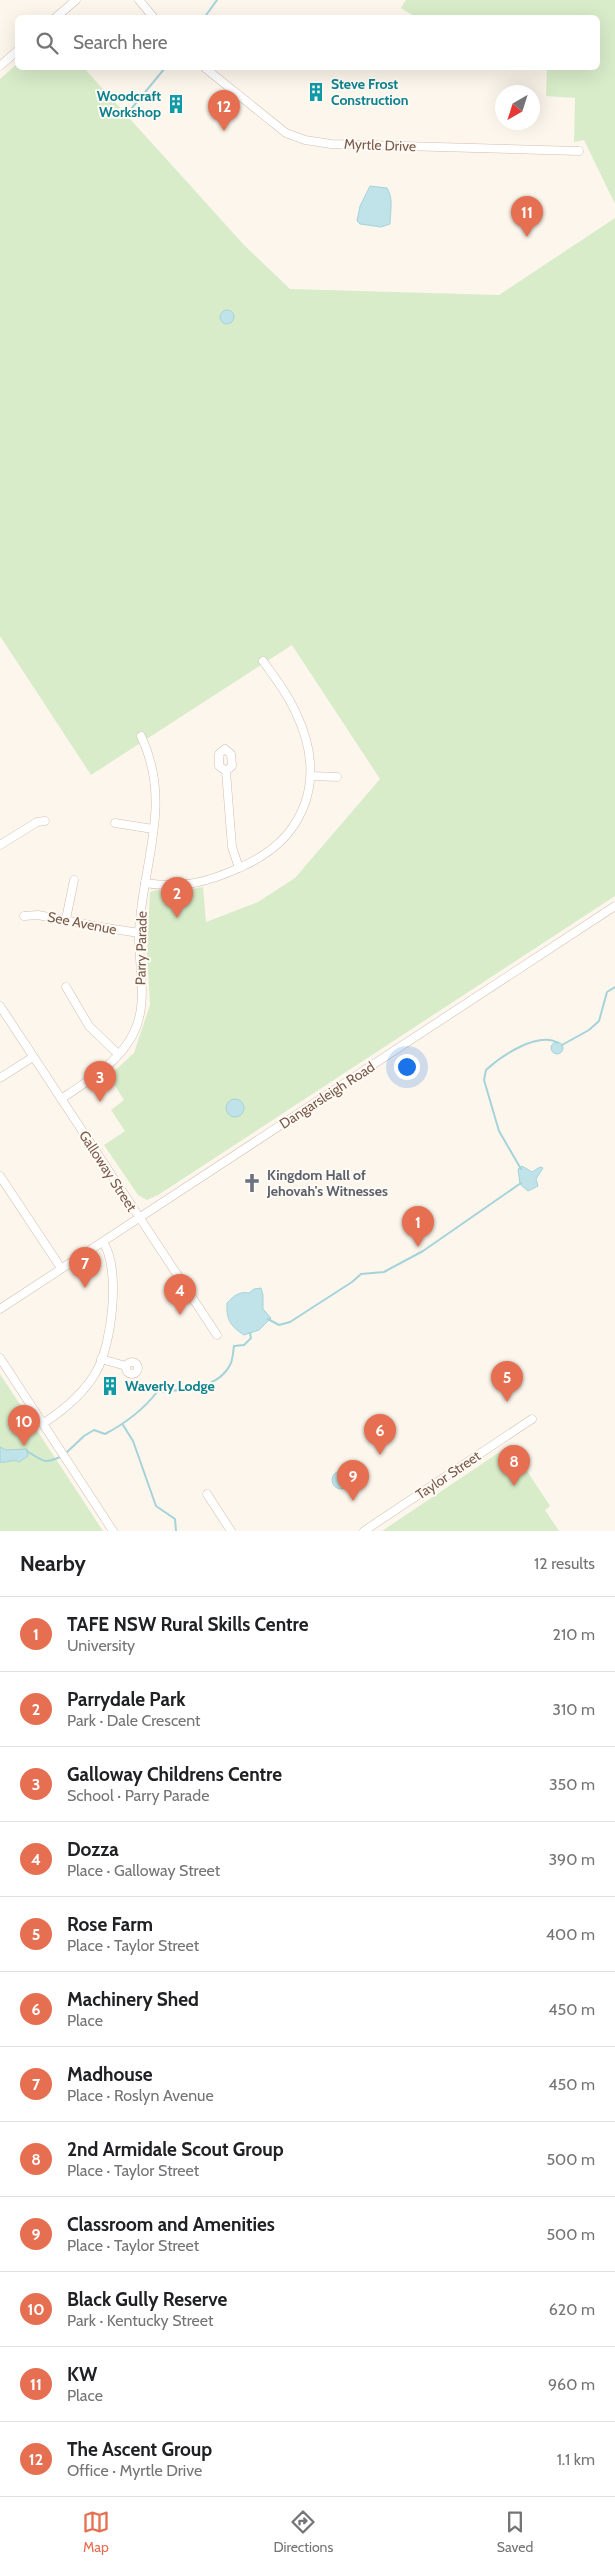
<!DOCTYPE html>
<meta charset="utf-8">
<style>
:root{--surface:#fff;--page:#f2f2f2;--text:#202124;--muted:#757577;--line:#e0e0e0;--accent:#e76f51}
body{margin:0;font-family:Cabin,sans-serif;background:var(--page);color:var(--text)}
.compass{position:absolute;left:495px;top:85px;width:45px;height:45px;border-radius:50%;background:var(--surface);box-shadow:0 5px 20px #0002;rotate:219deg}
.you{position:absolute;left:406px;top:1066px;width:18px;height:18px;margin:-12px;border:4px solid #fff;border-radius:50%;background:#1a73e8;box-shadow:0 0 0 8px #1a73e833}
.badge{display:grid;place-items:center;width:32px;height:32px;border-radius:50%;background:var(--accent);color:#fff;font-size:16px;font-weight:700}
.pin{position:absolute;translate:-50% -41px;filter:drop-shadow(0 1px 2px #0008)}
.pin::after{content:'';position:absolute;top:26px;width:18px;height:15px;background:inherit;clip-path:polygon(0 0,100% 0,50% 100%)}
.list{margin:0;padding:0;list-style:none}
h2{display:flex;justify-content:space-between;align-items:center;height:65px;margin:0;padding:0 20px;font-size:21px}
h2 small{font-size:16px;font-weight:400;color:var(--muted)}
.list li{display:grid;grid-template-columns:32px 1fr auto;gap:15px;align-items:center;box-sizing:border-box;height:75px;padding:0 20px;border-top:1px solid var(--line)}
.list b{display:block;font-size:19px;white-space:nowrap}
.list p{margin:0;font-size:16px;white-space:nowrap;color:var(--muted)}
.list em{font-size:16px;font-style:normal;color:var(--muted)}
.icon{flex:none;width:28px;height:28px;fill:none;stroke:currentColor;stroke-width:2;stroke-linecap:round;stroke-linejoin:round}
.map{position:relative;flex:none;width:615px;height:1531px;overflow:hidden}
.search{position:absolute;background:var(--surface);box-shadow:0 5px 20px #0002;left:15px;right:15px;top:15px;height:55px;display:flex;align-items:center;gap:12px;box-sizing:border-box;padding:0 18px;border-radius:8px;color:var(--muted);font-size:19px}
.sheet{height:965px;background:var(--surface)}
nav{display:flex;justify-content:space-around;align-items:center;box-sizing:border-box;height:70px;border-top:1px solid var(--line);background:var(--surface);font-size:14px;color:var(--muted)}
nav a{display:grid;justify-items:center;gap:2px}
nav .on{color:var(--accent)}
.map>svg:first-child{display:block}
.green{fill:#d8ecc9}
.water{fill:#bfe3e8;stroke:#a5d3da}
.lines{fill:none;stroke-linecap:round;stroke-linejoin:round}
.stream{stroke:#a5d3da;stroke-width:2}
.minor-casing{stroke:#d1beb0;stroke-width:9}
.minor{stroke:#fff;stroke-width:8}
.labels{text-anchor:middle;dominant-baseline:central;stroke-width:4;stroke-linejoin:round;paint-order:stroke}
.culture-label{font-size:14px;font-weight:bold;fill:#0d838f;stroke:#fffaf3;text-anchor:start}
.street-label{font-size:14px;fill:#7a5c4d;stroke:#fffaf3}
.worship-label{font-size:14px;font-weight:bold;fill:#5b616d;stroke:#fffaf3;text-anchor:start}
</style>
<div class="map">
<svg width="615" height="1531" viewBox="0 0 615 1531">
<rect width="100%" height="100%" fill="#fdf6ec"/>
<g class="green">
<path d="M406,0H615V204L584,140L574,142L575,98L546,96L547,68H598V18L415,17L401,8Z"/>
<path d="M17,64L18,68H84L244,245L290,289L499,295L615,218V896L158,1195L147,1200L138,1195L104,1145L125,1131L111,1110L124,1100L109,1076L134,1053L150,1005L147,954L150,892L156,890L175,892L203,887L206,922L258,902L295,878L380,779L292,645L91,775L0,636V79Z"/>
<path d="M0,1374L103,1531H0Z"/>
<path d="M510,1445L550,1506L545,1510L559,1531H382Z"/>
</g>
<g class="water">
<path d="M370,186L387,188C394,199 390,212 390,224L381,227L360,224L357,221L360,206Z"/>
<circle cx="227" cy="317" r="7"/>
<circle cx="557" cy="1048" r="6"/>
<circle cx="235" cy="1108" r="9"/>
<path d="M522,1166L532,1172L540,1167L543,1168L536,1179L538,1186L528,1191L520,1184L518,1169Z"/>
<path d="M261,1288L263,1295V1309L271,1318L259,1330L244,1335C230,1326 226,1319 227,1303C234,1296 239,1291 249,1293L254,1289Z"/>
<path d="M0,1447L6,1450L27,1449L28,1456L19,1462C12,1458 6,1464 0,1462Z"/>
<circle cx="341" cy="1480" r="9"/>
</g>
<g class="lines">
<g class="stream">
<path d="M204,18L217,0"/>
<path d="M127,114L165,68"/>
<path d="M562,1045L589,1030L599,1021L607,992L615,987"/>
<path d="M521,1169L499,1131L484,1080L486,1070C501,1056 538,1031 558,1043"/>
<path d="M268,1319L279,1325L290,1322L352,1282L361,1274L384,1272L423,1251L521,1183"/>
<path d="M123,1425L133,1441L156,1506L175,1519L176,1531"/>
<path d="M27,1451C43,1461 44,1465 62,1456"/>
<path d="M66,1453L84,1436L94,1430L105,1434C126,1423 143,1410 157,1392C181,1390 217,1390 230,1365C233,1360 233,1351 234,1346L244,1345L251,1338L250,1333"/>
</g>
<g class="minor-casing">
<g id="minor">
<path d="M139,0L154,18"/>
<path d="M55,18L76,0"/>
<path d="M0,66L18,50"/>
<path d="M205,68L286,133L305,140L331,144L579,151"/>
<path d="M226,771L232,766L231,754L225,749L219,754V766L226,771L232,847L239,868"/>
<path d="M311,776L337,777"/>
<path d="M115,823L153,829"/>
<path d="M0,845L37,822L45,821"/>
<path d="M145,883C181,889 209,882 241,867C307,838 327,778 296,713C288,694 275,678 263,661"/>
<path d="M24,916L38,915L94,926L139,933"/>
<path d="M66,919L74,880"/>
<path d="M66,987L89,1026L118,1054"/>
<path d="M0,1006L217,1335"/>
<path d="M0,1078L33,1057"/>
<path d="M61,1099C91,1079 130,1056 139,1018C146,992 138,958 139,931C143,861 173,803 141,736"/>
<path d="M0,1176L61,1268"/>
<path d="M0,1309L615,906"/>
<path d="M0,1358L113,1531"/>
<path d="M101,1359L126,1366"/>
<circle cx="132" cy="1368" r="6"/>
<path d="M44,1423C62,1411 85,1392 96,1372C112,1345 121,1269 103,1242"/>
<path d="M207,1494L231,1531"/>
<path d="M364,1531L532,1419"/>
</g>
</g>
<use href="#minor" class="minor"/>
</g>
<defs>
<g id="building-bare" transform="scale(1.5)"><path d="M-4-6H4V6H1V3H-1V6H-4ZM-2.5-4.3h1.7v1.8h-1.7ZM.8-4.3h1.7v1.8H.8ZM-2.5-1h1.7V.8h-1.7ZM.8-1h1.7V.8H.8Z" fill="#0f9aa8" stroke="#fffaf3" stroke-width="2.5" paint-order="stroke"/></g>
<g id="church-bare" transform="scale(1.5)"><path d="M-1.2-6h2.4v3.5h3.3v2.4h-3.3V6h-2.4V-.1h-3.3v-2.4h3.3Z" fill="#6b7280" stroke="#fffaf3" stroke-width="2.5" paint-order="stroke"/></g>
</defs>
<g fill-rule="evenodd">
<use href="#building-bare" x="316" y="92"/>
<use href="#building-bare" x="176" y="104"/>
<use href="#church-bare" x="252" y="1183"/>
<use href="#building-bare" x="110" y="1386"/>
</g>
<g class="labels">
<g class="culture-label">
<text x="331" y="84">Steve Frost<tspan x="331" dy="16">Construction</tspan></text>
<text x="161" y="96" text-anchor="end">Woodcraft<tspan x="161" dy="16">Workshop</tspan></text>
<text x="125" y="1386">Waverly Lodge</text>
</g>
<g class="street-label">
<text transform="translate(380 145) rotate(2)">Myrtle Drive</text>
<text transform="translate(82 923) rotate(11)">See Avenue</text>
<text transform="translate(141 948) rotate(-89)">Parry Parade</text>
<text transform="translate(327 1095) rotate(-33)">Dangarsleigh Road</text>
<text transform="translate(108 1171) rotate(57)">Galloway Street</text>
<text transform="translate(448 1475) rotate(-34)">Taylor Street</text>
</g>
<g class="worship-label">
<text x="267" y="1175">Kingdom Hall of<tspan x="267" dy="16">Jehovah's Witnesses</tspan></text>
</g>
</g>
</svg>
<svg class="compass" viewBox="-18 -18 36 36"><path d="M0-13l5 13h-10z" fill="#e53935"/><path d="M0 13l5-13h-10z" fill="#757577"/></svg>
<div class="you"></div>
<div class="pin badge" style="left:418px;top:1247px">1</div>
<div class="pin badge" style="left:177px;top:918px">2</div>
<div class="pin badge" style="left:100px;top:1102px">3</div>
<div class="pin badge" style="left:180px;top:1315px">4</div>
<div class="pin badge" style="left:507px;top:1402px">5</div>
<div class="pin badge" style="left:380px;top:1455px">6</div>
<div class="pin badge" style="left:85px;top:1288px">7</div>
<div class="pin badge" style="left:514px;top:1486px">8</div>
<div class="pin badge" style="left:353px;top:1501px">9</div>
<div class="pin badge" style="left:24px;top:1446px">10</div>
<div class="pin badge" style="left:527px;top:237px">11</div>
<div class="pin badge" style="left:224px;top:131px">12</div>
<div class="search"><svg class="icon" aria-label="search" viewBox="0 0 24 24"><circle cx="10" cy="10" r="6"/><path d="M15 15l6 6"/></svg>Search here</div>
</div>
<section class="sheet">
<h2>Nearby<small>12 results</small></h2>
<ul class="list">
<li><span class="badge">1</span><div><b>TAFE NSW Rural Skills Centre</b><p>University</p></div><em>210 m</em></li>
<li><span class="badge">2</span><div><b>Parrydale Park</b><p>Park · Dale Crescent</p></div><em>310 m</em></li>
<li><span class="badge">3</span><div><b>Galloway Childrens Centre</b><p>School · Parry Parade</p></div><em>350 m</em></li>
<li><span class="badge">4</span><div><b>Dozza</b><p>Place · Galloway Street</p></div><em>390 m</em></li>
<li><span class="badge">5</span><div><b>Rose Farm</b><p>Place · Taylor Street</p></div><em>400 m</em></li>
<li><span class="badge">6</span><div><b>Machinery Shed</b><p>Place</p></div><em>450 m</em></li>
<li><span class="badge">7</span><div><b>Madhouse</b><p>Place · Roslyn Avenue</p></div><em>450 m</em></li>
<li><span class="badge">8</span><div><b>2nd Armidale Scout Group</b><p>Place · Taylor Street</p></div><em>500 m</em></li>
<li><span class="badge">9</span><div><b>Classroom and Amenities</b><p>Place · Taylor Street</p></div><em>500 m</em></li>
<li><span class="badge">10</span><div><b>Black Gully Reserve</b><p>Park · Kentucky Street</p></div><em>620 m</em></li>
<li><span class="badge">11</span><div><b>KW</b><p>Place</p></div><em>960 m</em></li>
<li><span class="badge">12</span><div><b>The Ascent Group</b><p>Office · Myrtle Drive</p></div><em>1.1 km</em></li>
</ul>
</section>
<nav>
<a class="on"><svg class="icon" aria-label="map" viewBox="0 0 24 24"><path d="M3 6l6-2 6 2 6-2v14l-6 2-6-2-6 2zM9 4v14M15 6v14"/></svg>Map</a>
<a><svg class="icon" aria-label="directions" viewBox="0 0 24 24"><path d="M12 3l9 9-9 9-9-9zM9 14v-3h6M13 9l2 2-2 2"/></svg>Directions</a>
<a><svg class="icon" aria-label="saved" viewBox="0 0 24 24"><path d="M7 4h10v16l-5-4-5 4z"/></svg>Saved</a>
</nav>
